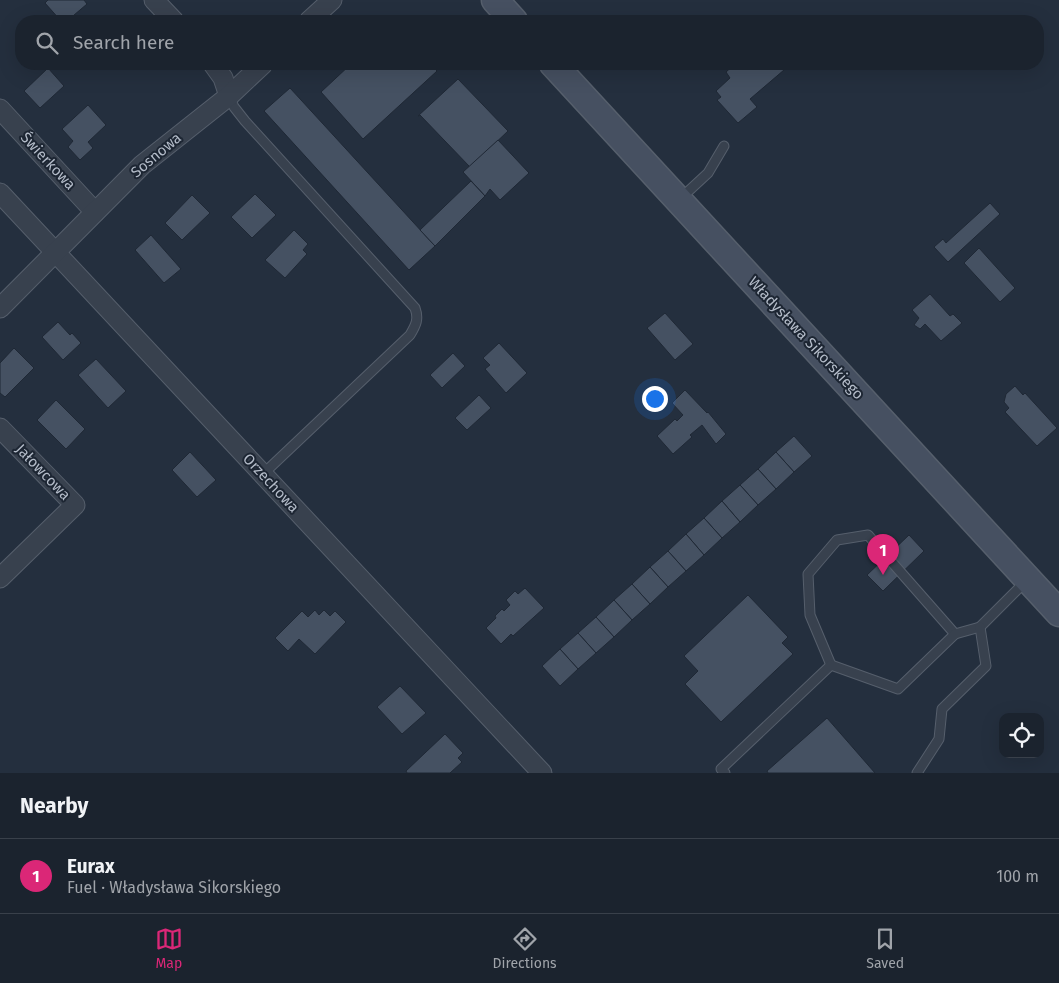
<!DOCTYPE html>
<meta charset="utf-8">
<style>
:root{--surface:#1b232e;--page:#242b36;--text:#f1f3f6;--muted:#a0a4aa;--line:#39404a;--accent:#db2777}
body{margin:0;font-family:"Fira Sans",sans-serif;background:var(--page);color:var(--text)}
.controls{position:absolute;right:15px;bottom:15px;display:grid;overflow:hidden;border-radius:10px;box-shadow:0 5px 20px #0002}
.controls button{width:45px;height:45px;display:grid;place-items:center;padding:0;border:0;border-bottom:1px solid var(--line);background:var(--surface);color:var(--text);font:25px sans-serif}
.you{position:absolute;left:654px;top:398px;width:18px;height:18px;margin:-12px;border:4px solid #fff;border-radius:50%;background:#1a73e8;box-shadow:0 0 0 8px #1a73e833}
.badge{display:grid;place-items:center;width:32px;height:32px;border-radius:50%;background:var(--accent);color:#fff;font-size:16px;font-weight:700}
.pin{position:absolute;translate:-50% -41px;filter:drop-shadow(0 1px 2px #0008)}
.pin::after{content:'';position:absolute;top:26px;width:18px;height:15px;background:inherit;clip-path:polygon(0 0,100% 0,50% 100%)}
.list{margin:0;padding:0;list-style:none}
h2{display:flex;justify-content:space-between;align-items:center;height:65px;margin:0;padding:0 20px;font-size:21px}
h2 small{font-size:16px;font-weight:400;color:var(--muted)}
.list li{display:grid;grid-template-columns:32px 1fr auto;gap:15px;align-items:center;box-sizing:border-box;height:75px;padding:0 20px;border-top:1px solid var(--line)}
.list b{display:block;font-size:19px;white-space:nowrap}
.list p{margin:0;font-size:16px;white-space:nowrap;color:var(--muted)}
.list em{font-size:16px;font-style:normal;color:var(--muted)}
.icon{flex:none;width:28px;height:28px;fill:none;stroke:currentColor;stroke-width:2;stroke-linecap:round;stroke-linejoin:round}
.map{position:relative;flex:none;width:1059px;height:773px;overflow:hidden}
.search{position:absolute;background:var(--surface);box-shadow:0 5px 20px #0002;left:15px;right:15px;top:15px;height:55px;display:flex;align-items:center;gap:12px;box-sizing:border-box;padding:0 18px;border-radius:20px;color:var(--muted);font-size:19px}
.sheet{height:140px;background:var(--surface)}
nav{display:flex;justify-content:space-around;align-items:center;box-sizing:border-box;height:70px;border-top:1px solid var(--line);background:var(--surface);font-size:14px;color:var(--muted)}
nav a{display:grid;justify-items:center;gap:2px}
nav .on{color:var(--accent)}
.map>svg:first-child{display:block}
.building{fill:#455162;stroke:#1f2835}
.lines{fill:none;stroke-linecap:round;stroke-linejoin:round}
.lane-casing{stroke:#565f6c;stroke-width:11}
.street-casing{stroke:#565f6c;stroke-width:21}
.secondary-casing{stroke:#565f6c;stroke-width:29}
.lane{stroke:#38414e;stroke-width:9}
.street{stroke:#38414e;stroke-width:19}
.secondary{stroke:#465061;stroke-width:26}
.labels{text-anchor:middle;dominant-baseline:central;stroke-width:4;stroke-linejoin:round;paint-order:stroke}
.street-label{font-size:15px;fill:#b4bcc9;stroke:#1d2633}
</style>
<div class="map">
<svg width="1059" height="773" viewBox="0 0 1059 773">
<rect width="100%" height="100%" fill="#242f3e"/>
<g class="building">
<path d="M48,0H84L87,4L67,21H61L45,3Z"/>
<path d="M351,64H430L437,71L363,139L321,92Z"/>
<path d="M735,64H791L750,99L757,107L738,123L717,100L721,97L716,91L730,78L726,72Z"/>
<path d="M48,68L64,86L40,108L24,91Z"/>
<path d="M458,79L508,131L468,169L469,166L420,115L418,116Z"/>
<path d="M290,88L435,246L409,270L264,111Z"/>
<path d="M88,105L106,125L88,142L93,148L80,160L68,147L73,141L62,129Z"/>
<path d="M498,140L529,173L500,200L490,189L485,196L463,172Z"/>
<path d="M471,181L485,196L435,246L420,230Z"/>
<path d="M255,194L276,215L252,238L231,217Z"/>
<path d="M192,195L210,213L182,240L165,223Z"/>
<path d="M990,203L1000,214L948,262L934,247L943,239L946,243Z"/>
<path d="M294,230L308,244L303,250L307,254L285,278L265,260Z"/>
<path d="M151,235L181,269L164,283L135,250Z"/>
<path d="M979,248L1015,288L1000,302L964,263Z"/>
<path d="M930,294L950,316L953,314L962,323L941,341L925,324L920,329L914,325L919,318L912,310Z"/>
<path d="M665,313L693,344L675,360L647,328Z"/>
<path d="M58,322L70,335L72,333L81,343L63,360L42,337Z"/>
<path d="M499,343L527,373L506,393L485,369L490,365L483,358Z"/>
<path d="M14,348L34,368L5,397L0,393V363Z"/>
<path d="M453,353L465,366L442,388L430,375Z"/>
<path d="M96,359L126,391L108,408L78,375Z"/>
<path d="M1015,386L1023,395L1025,393L1057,428L1037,446L1005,412L1009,408L1004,402L1006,394Z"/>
<path d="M685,390L707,413L708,412L726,434L716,444L702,425L690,435L692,437L673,454L657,436L675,419L677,421L683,415L672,403Z"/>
<path d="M479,395L491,408L467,430L455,418Z"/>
<path d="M56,400L85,429L66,449L37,420Z"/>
<path d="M794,436L812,456L794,472L776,452Z"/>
<path d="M190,452L216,480L197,497L172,470Z"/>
<path d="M776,452L794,472L776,489L758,469Z"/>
<path d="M758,469L776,489L758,505L740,485Z"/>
<path d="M740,485L758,505L740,522L722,501Z"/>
<path d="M722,501L740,522L722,538L704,518Z"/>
<path d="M704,518L722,538L704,555L686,534Z"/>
<path d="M686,534L704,555L686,571L668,551Z"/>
<path d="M909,535L924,551L883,591L867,575Z"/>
<path d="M668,551L686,571L668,587L650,567Z"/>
<path d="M650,567L668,587L650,604L632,584Z"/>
<path d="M632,584L650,604L632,620L614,600Z"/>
<path d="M525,588L544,608L513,636L511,634L501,644L486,628L496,618L495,616L502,609L504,611L510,605L506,600L515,591L518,594Z"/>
<path d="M748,595L788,637L782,643L793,654L721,722L685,684L698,671L684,656Z"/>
<path d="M614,600L632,620L614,637L596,617Z"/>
<path d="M315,610L319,615L324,610L330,616L335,611L346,622L315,654L299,639L288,651L275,638L302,611L308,617Z"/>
<path d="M596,617L614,637L596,653L578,633Z"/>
<path d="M578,633L596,653L578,669L560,649Z"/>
<path d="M560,649L578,669L560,686L542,666Z"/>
<path d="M400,686L426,713L402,734L377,707Z"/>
<path d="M827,718L875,773H768L767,771Z"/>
<path d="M445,734L463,753L458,758L462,762L450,773H407L406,771Z"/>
</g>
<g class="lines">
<g class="lane-casing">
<g id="lane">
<path d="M229,96L234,107L245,121L415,308C419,319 416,325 410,335L263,474"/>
<path d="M681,198L708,173L724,146"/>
<path d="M831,665L810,615L808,574L837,540L868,535L955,634"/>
<path d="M725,773L721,769L831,665L898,689L955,634L980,627L1026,581"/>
<path d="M917,773L939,739L942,709L986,666L980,627"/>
</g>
</g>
<g class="street-casing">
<g id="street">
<path d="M154,0L174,21"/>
<path d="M309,21L332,0"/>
<path d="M213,64L223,78L229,96"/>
<path d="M0,109L95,212"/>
<path d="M0,193L542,773"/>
<path d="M0,308L142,165L229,96L263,64"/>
<path d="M0,428L75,505L0,578"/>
</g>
</g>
<g class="secondary-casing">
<g id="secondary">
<path d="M495,0L514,21"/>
<path d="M553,64L1059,613"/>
</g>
</g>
<use href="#lane" class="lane"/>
<use href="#street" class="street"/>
<use href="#secondary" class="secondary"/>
</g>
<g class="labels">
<g class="street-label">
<text transform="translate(156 155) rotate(-40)">Sosnowa</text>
<text transform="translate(48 161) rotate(47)">Świerkowa</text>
<text transform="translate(806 338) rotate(47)">Władysława Sikorskiego</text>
<text transform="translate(43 472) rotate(46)">Jałowcowa</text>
<text transform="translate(271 483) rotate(47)">Orzechowa</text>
</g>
</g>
</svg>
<div class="controls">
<button><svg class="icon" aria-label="locate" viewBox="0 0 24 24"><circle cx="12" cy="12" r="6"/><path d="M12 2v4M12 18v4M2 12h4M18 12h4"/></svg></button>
</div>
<div class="you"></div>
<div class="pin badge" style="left:883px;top:575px">1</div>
<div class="search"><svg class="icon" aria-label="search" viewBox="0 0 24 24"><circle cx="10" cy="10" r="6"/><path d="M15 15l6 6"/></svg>Search here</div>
</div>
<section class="sheet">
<h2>Nearby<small></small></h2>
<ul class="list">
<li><span class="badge">1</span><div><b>Eurax</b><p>Fuel · Władysława Sikorskiego</p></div><em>100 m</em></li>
</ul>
</section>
<nav>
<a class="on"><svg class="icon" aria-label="map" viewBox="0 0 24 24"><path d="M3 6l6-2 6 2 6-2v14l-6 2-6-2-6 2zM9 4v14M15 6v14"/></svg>Map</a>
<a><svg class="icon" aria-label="directions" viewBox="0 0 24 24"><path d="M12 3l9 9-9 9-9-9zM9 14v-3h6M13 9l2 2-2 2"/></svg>Directions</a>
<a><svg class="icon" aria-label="saved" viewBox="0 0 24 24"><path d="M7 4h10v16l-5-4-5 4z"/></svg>Saved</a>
</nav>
